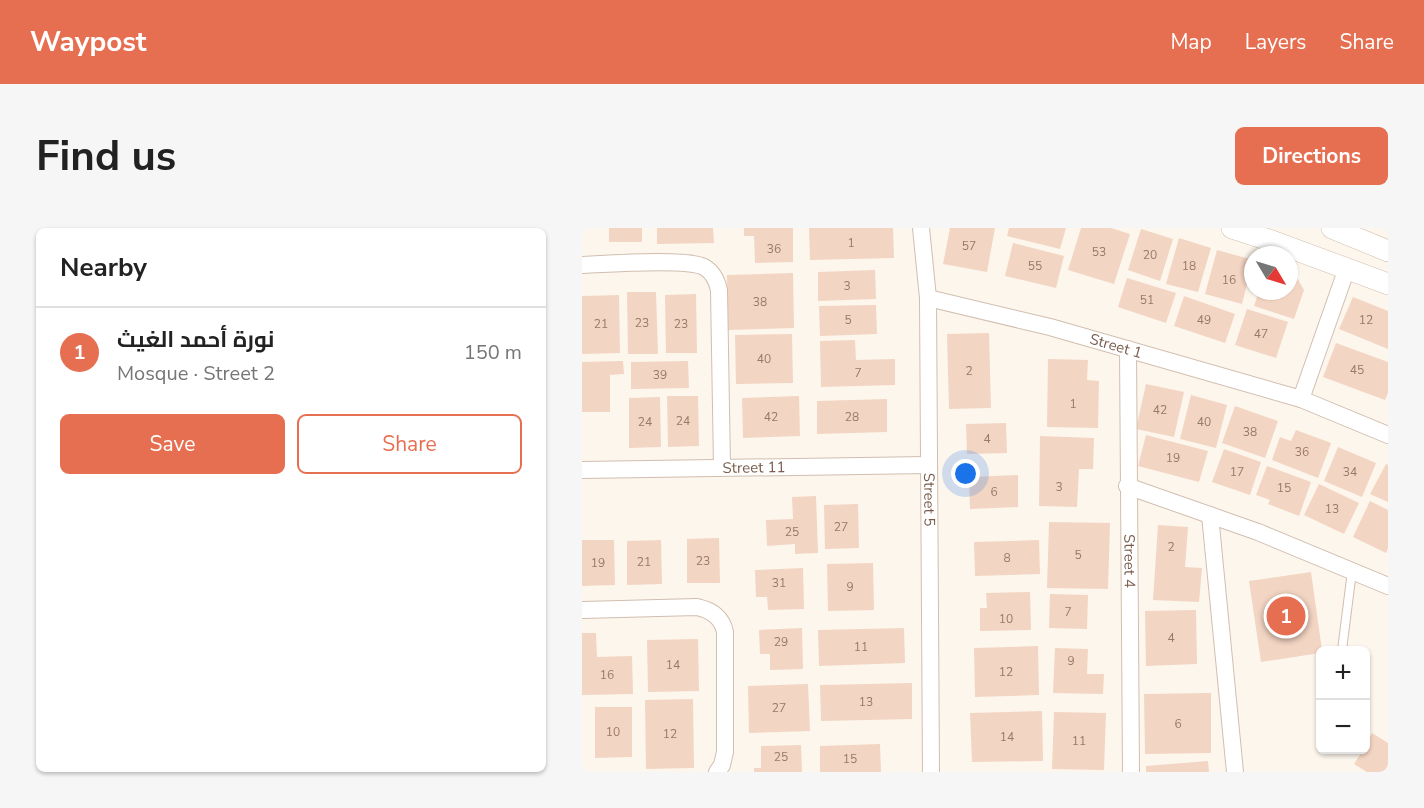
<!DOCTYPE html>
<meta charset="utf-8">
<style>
:root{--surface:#fff;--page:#f6f6f6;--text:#222;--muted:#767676;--line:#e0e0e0;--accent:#e76f51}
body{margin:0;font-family:"Nunito Sans",Cairo,sans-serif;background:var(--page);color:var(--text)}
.controls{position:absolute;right:18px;bottom:18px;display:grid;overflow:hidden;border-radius:9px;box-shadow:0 2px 4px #0004}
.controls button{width:54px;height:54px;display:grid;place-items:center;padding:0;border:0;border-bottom:2px solid var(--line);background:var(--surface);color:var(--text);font:30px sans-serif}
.compass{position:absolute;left:662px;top:18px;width:54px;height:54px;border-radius:50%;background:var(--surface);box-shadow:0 2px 4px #0004;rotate:128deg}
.you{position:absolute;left:384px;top:246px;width:21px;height:21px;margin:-15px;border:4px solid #fff;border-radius:50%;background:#1a73e8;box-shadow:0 0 0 9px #1a73e833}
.badge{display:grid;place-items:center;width:39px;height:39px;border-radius:50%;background:var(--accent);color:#fff;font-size:20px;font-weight:700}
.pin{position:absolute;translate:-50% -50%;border:3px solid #fff;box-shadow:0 2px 6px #0006}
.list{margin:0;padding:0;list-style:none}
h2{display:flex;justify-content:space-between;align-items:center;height:78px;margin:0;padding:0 24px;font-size:26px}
h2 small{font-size:20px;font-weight:400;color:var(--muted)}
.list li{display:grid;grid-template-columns:39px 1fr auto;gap:18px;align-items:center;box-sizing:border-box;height:90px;padding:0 24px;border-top:2px solid var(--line)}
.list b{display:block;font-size:22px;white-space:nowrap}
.list p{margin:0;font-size:20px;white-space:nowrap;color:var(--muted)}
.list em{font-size:20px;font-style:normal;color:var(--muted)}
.actions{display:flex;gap:12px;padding:18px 24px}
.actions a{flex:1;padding:14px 0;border:2px solid var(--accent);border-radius:9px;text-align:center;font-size:21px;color:var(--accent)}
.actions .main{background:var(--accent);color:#fff}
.map{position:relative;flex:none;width:806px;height:544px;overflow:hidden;border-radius:9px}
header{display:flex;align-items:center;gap:36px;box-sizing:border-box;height:84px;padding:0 30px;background:var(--accent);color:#fff}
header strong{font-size:28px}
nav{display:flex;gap:33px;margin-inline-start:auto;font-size:21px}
.intro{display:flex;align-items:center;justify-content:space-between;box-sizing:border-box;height:144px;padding:0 36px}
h1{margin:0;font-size:42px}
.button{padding:15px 27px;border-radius:9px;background:var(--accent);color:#fff;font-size:21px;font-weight:700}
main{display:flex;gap:36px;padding:0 36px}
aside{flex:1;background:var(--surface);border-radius:9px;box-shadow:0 2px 4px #0004}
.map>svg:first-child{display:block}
.building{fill:#f3d5c3}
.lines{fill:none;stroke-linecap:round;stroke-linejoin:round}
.service-casing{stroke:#d1beb0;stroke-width:10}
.minor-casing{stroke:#d1beb0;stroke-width:18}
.tertiary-casing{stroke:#d1beb0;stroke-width:22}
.service{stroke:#fff;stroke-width:8}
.minor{stroke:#fff;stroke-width:16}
.tertiary{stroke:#fff;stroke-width:21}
.labels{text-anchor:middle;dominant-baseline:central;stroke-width:4.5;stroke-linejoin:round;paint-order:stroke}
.number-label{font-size:12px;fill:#987a6a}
.street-label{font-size:15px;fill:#7a5c4d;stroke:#fffaf3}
</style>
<header>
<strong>Waypost</strong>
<nav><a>Map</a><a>Layers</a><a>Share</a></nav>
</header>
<div class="intro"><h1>Find us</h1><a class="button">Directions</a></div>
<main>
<aside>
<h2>Nearby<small></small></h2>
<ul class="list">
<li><span class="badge">1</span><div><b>نورة أحمد الغيث</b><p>Mosque · Street 2</p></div><em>150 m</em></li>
</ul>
<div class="actions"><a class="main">Save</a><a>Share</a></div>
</aside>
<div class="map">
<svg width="806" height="544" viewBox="0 0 806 544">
<rect width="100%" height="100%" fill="#fdf6ec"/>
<g class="building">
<rect x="27" y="0" width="33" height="14"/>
<path d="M75,0H131L132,15L75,16Z"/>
<path d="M162,0H211V34L173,35L172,8H162Z"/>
<path d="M227,0H311L312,30L228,32Z"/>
<path d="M368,0H413L405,44L361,36Z"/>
<path d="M427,0H484L478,21L425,8Z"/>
<path d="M499,0H529L548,6L532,56L486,42Z"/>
<path d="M559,1L591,11L578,53L546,42Z"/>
<path d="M597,10L629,20L616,64L584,56Z"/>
<path d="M431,15L482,28L474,60L423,48Z"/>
<path d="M635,22L671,32L660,76L623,66Z"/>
<path d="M293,42L294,71L236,73V44Z"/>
<path d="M211,45L212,100L146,102L145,47Z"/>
<path d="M707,46L714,48L722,62L712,91L672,78L677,63H707Z"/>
<path d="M545,50L594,65L584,95L536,79Z"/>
<path d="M45,64H74L76,126H46Z"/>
<path d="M114,66L115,125H84L83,67Z"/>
<path d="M37,67L38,125L0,126V68Z"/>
<path d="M602,68L653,86L643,115L592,98Z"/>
<path d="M771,69L806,83V121L757,101Z"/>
<path d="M294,77L295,106L238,108L237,78Z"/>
<path d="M665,81L706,94L694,130L653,117Z"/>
<path d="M407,105L409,180L367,181L365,106Z"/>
<path d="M210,106L211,155L154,156L153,107Z"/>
<path d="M273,112L274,132L313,131V157L239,159L238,113Z"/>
<path d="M754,115L806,134V165L803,172L741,149Z"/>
<path d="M466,131L506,132L505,152L517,153L516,200L465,199Z"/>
<path d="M41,133L42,146L28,147V184H0V134Z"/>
<path d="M106,133L107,160L49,161V134Z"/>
<path d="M564,156L602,164L592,209L554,201Z"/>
<path d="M609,167L645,177L634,220L598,211Z"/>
<path d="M85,168H116L117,218L86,219Z"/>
<path d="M217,168L218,208L161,210L160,170Z"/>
<path d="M78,169L79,219L47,220V170Z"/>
<path d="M305,171V204L235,206V173Z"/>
<path d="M653,178L696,193L683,230L640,215Z"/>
<path d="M424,195L425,225L385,226L384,196Z"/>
<path d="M714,202L749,215L736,250L690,232L698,209L709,213Z"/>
<path d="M564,207L626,223L617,254L556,238Z"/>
<path d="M458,208L512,210L511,241H497L495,279L457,278Z"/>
<path d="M756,219L794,235L780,269L742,253Z"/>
<path d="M642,221L679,234L668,267L630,254Z"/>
<path d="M804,236L806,237V274L788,266Z"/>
<path d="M685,238L729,254L717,288L686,276L688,272L674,267Z"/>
<path d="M436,247V279L388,281L387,249Z"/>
<path d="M737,256L777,275L762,306L722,287Z"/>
<path d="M234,268L236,325L213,326V316L185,318L184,292L211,291L210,269Z"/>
<path d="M788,273L806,282V320L804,325L771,309Z"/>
<path d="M276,276L277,320L243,321L242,277Z"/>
<path d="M467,294L528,295L526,361L465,360Z"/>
<path d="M576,297L606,299L603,339L620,340L617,374L571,372Z"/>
<path d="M137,310L138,355H105V311Z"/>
<path d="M0,312H32L33,357L0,358Z"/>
<path d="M79,312L80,356L45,357V313Z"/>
<path d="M457,312L458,346L393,348L392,314Z"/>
<path d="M291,335L292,382L246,383L245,336Z"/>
<path d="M221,340L222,381L186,382L185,369H174L173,342Z"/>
<path d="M729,344L740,422H738V425L679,434L667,353Z"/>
<path d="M448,364L449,402L398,403V380H405L404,365Z"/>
<path d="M468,366L506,367L505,401L467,400Z"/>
<path d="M614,382L615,436L564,438L563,383Z"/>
<path d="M220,400L221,441L188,442V426H178L177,402Z"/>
<path d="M322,400L323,435L237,438L236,402Z"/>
<path d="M0,405H14L15,429L50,428L51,466L0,467Z"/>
<path d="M116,411L117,463L66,464L65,412Z"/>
<path d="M456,418L457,467L393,469L392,420Z"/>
<path d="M473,420L506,421L505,446H522L521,466L471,465Z"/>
<path d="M330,455V491L239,493L238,457Z"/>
<path d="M226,456L228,503L167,505L166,458Z"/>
<path d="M629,465V525L563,526L562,466Z"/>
<path d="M111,471L112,540L64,541L63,472Z"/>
<path d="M13,479H50V529L13,530Z"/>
<path d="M460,483L461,533L390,534L388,485Z"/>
<path d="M472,484L524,485L522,542L470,541Z"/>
<path d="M790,505L806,515V544H785L772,536L781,522H784V517Z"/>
<path d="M298,516L299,544H238V518Z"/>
<path d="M219,517L220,544H172V540H179V518Z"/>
<path d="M626,533L627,544H564V538Z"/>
</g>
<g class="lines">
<g class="service-casing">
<path id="service" d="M760,422L770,343"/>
</g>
<g class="minor-casing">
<g id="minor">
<path id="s1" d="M339,0L346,70L349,544"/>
<path d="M0,37C24,36 105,30 122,39C131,44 135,53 137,62L140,239"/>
<path id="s2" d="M346,70L468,99L719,171L806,207"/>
<path id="s3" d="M546,121L549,544"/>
<path d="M719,171L765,40"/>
<path id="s4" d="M0,242L346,237"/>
<path d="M545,258L676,304L806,358"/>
<path d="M628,287L653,544"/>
<path d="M0,382L115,379C129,382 140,389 143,404V524L140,537L135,544"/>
</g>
</g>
<g class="tertiary-casing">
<g id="tertiary">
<path d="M650,0L690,13L806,56"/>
<path d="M750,0L806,23"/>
</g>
</g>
<use href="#service" class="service"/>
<use href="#minor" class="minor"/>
<use href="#tertiary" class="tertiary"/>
</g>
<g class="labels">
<g class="number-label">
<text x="269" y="15">1</text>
<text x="387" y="18">57</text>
<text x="192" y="21">36</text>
<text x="517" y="24">53</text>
<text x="568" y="27">20</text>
<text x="453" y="38">55</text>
<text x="607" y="38">18</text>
<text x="647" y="52">16</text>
<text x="265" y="58">3</text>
<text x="565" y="72">51</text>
<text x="178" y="74">38</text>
<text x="266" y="92">5</text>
<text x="622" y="92">49</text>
<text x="784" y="92">12</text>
<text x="60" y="95">23</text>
<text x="19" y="96">21</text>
<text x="99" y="96">23</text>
<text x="679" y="106">47</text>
<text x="182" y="131">40</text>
<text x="775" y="142">45</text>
<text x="387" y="143">2</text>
<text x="276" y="145">7</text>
<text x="78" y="147">39</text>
<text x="491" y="176">1</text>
<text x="578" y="182">42</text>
<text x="189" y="189">42</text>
<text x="270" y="189">28</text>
<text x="101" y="193">24</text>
<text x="63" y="194">24</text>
<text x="622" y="194">40</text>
<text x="668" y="204">38</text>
<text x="405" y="211">4</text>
<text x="720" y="224">36</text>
<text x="591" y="230">19</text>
<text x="655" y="244">17</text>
<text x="768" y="244">34</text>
<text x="477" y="259">3</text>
<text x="702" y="260">15</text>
<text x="412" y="264">6</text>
<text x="750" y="281">13</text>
<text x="259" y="299">27</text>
<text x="210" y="304">25</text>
<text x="589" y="319">2</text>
<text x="496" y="327">5</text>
<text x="425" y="330">8</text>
<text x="121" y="333">23</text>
<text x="62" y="334">21</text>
<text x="16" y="335">19</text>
<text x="197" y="355">31</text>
<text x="268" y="359">9</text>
<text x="486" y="384">7</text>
<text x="424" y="391">10</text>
<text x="589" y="410">4</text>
<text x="199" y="414">29</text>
<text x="279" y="419">11</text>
<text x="489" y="433">9</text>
<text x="91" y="437">14</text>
<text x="424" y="444">12</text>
<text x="25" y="447">16</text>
<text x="284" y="474">13</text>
<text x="197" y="480">27</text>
<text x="596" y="496">6</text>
<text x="31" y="504">10</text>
<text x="88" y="506">12</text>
<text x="425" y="509">14</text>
<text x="497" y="513">11</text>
<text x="199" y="529">25</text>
<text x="268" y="531">15</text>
</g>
<g class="street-label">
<text stroke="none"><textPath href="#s2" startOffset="194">Street 1</textPath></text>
<text stroke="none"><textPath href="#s4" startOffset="172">Street 11</textPath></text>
<text stroke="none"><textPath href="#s1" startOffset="272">Street 5</textPath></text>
<text stroke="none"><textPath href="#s3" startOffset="212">Street 4</textPath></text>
</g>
</g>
</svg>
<div class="controls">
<button>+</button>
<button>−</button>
</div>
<svg class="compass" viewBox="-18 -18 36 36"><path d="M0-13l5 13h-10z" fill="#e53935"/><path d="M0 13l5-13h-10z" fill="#767676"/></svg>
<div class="you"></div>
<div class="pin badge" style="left:704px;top:388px">1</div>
</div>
</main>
